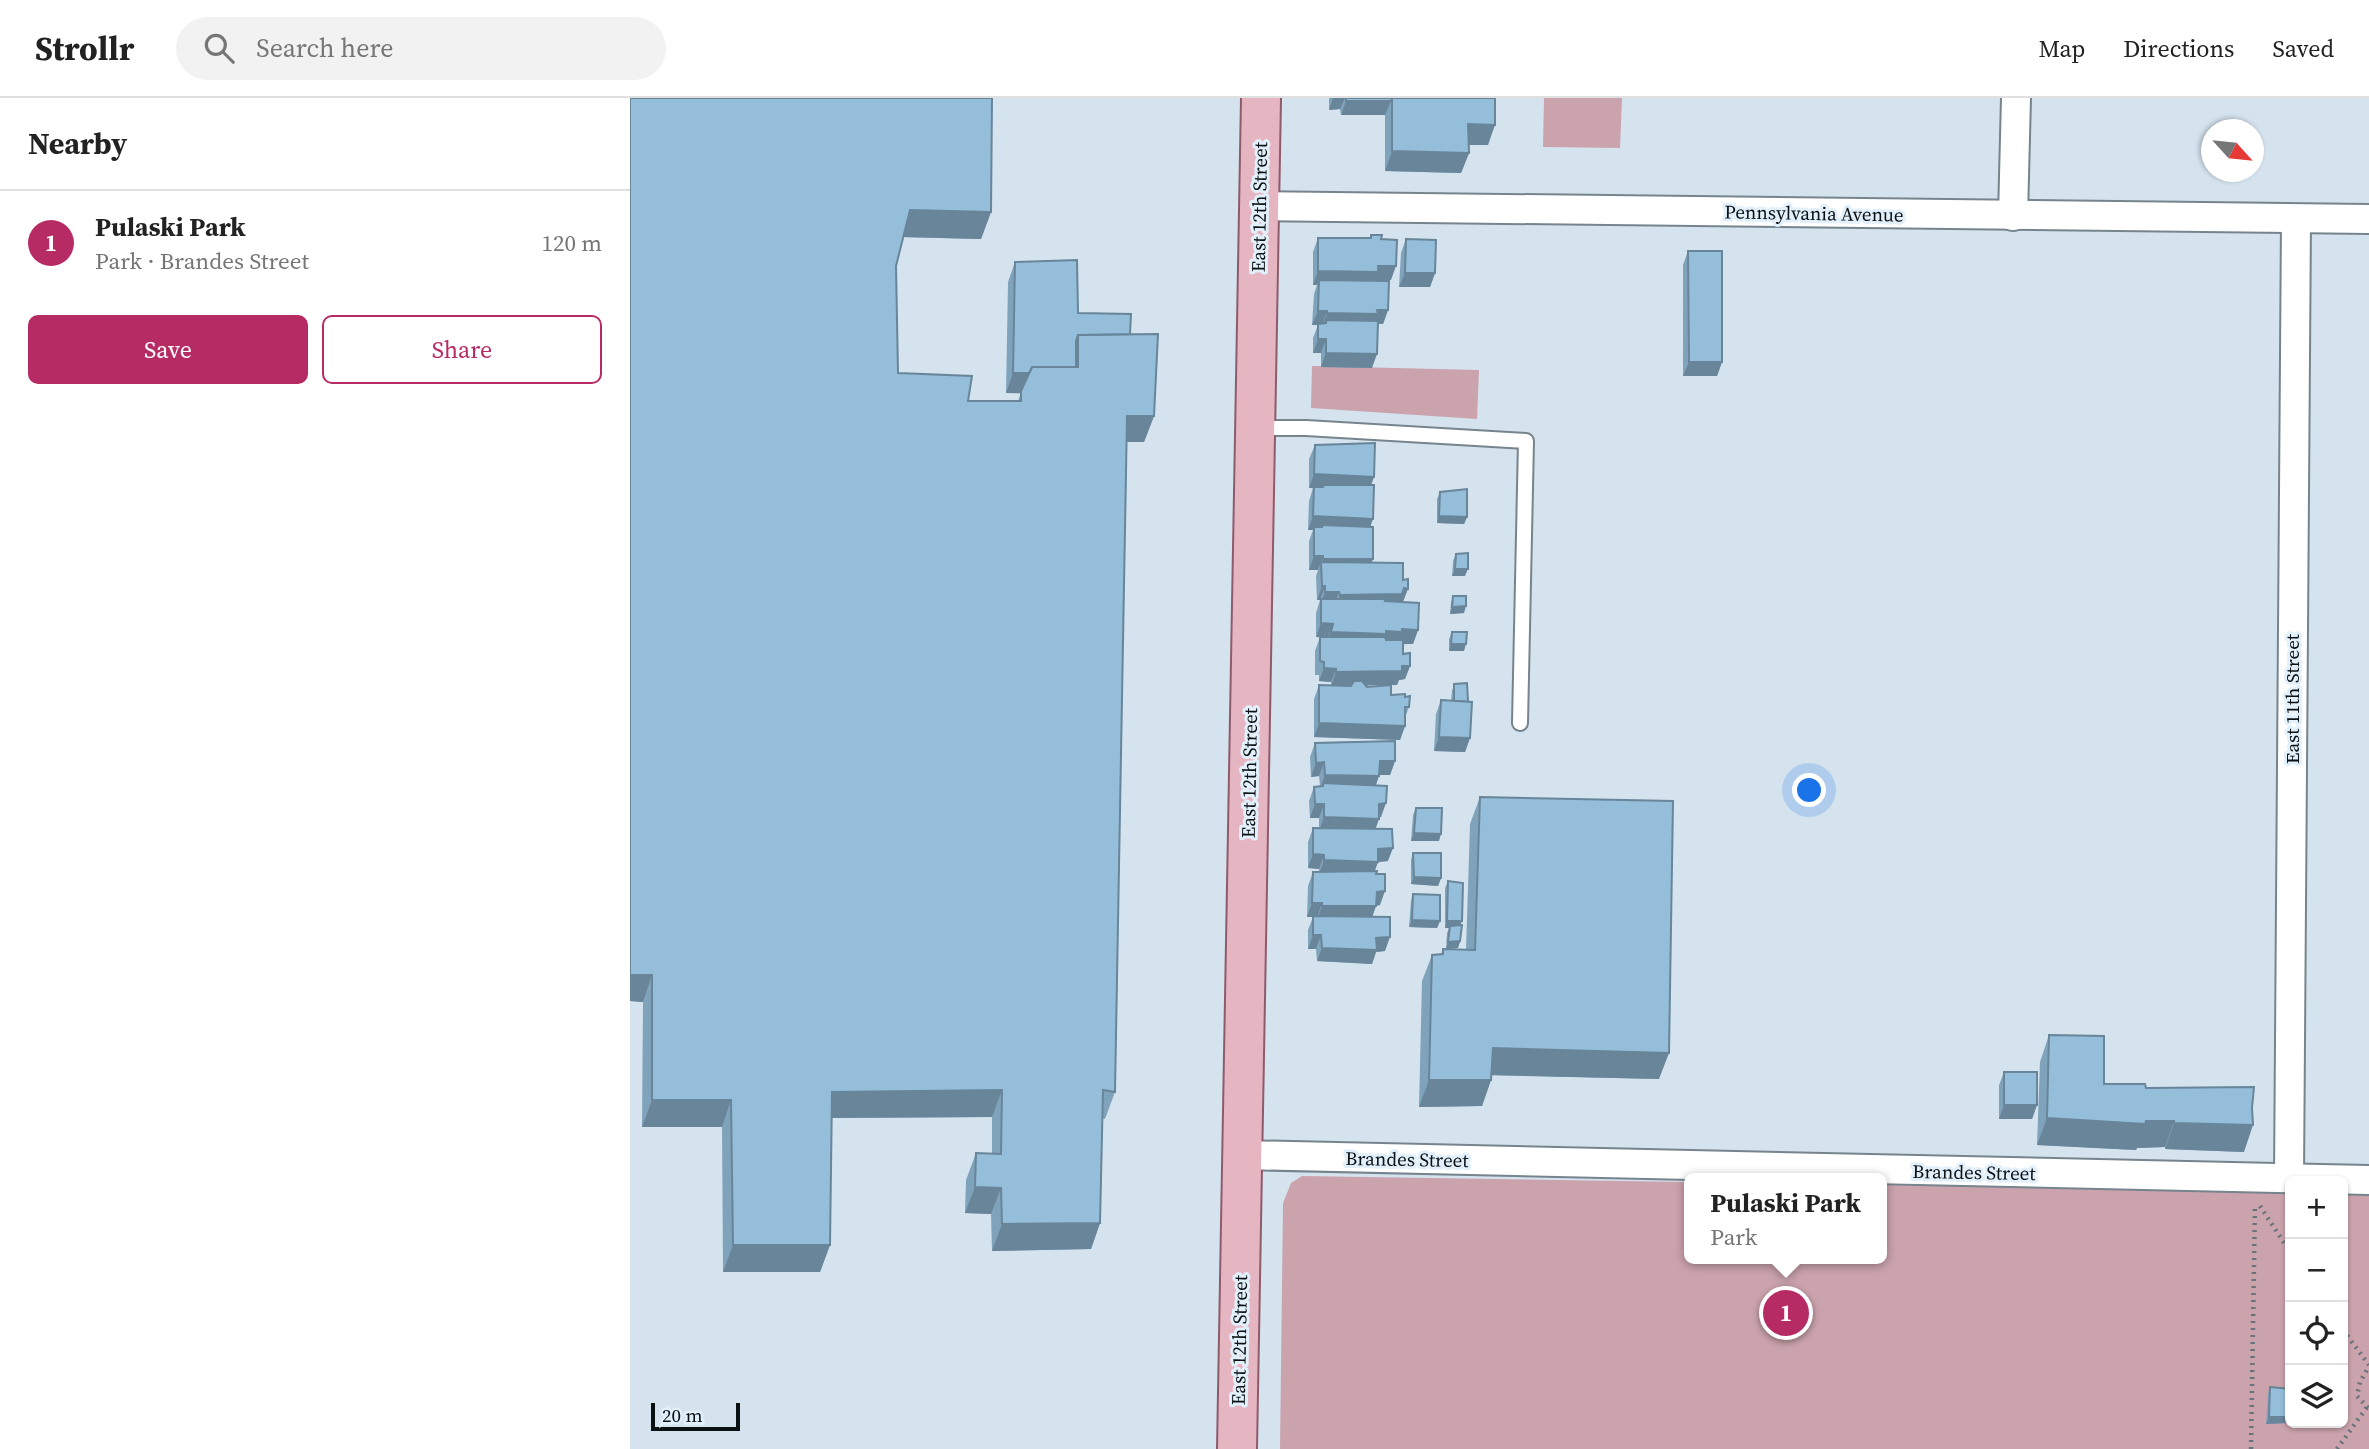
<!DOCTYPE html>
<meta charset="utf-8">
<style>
:root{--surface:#fff;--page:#f2f2f2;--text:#222;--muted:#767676;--line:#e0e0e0;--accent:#b72b64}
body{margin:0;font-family:"Source Serif 4",serif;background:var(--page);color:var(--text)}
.controls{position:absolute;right:21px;bottom:21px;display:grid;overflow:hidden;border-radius:10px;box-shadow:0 2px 5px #0004}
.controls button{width:63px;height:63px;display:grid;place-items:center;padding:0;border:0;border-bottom:2px solid var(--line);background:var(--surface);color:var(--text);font:35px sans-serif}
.compass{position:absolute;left:1571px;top:21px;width:63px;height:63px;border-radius:50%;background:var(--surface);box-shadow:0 2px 5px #0004;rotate:117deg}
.scale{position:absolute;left:21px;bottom:18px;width:89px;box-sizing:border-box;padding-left:7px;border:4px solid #0b1013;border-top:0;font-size:19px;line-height:24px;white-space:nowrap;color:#0b1013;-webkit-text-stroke:5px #e2f0fb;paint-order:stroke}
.you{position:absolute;left:1180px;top:693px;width:24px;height:24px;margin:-18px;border:5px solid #fff;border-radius:50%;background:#1a73e8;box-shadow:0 0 0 10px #1a73e833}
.badge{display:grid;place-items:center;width:46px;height:46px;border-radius:50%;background:var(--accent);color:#fff;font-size:23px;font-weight:700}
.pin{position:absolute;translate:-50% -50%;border:4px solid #fff;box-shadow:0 2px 7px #0006}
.popup{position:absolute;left:1054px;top:1075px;width:203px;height:91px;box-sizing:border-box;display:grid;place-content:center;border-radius:10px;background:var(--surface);filter:drop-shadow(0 2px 5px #0005);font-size:23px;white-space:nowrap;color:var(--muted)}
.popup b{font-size:26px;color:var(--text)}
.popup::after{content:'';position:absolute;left:50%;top:100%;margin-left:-14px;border:14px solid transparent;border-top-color:var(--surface)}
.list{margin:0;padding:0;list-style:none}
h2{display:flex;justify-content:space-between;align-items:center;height:91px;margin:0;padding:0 28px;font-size:30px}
h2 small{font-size:23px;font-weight:400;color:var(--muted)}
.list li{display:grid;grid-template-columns:46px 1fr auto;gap:21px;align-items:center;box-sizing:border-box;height:105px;padding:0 28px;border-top:2px solid var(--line)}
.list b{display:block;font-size:26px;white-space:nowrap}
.list p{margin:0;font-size:23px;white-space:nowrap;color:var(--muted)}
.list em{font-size:23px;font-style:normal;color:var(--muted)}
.actions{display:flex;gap:14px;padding:21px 28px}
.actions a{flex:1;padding:16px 0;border:2px solid var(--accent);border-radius:10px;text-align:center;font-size:24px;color:var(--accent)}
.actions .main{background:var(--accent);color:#fff}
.icon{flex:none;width:38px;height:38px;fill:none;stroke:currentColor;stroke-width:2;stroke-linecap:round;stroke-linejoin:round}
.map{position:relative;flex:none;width:1739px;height:1351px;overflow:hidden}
header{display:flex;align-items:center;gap:42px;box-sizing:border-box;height:98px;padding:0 35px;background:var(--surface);border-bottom:2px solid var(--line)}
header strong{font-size:33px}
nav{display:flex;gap:38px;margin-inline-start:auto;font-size:24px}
.search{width:490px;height:63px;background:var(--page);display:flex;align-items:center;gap:18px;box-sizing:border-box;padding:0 24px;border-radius:38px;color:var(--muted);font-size:26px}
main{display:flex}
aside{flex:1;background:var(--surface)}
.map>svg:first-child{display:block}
.green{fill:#cba3ad}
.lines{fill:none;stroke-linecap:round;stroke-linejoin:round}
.lane-casing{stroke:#76848d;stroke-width:18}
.street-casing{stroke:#76848d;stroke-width:32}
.primary-casing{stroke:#8e5b6b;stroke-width:42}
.path{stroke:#6a737a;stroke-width:4.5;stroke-dasharray:2 5;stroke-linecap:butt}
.lane{stroke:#fff;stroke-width:14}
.street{stroke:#fff;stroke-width:28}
.primary{stroke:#e5b5c2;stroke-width:38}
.wall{fill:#80a3bc}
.shaded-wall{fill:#688599}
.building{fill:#95bedb;stroke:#688599;stroke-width:2}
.labels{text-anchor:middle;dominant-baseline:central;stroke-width:6;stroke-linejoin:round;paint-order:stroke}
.street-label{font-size:19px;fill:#0b1013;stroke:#e2f0fb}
</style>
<header>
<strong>Strollr</strong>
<div class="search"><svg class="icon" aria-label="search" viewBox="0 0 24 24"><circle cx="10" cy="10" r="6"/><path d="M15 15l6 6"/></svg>Search here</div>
<nav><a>Map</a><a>Directions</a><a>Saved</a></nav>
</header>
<main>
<aside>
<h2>Nearby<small></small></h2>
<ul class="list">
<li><span class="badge">1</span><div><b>Pulaski Park</b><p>Park · Brandes Street</p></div><em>120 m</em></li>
</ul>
<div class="actions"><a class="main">Save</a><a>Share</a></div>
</aside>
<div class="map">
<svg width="1739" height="1351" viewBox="0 0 1739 1351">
<rect width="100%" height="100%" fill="#d5e3ee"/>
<g class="green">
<path d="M914,0H992L990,50L913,49Z"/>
<path d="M682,268L849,272L847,321L681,310Z"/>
<path d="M672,1078L1060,1084V1161H1252V1087L1660,1092V1325H1713V1093L1739,1094V1351H650L653,1105L661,1085Z"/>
</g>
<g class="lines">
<g class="lane-casing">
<path id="lane" d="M626,330H676L896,343L890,625"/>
</g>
<g class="street-casing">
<g id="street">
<path d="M629,108L1739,121"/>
<path d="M1383,118L1386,0"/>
<path d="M612,1057L1739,1082"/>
<path d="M1659,1080L1666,121"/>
</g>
</g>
<g class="primary-casing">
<path id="primary" d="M607,1351L631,0"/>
</g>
<g class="path">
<path d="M1630,1108L1660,1154"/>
<path d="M1713,1232L1739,1267"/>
<path d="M1738,1310L1727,1298L1730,1284L1739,1268"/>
<path d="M1621,1351L1625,1107"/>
<path d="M1707,1351L1737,1309"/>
</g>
<use href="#lane" class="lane"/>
<use href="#street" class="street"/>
<use href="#primary" class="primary"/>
</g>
<g class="wall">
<path d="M0,0L361,114L351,141L273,139L266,168L268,275L338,303H388L391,295H376L378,184L385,164L448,215L500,236L524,318L514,344H497L485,994L475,1021L472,1020L470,1125L461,1151L362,1153L361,1116L335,1115L336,1082L346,1055L362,1056V1019L202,1020L200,1147L190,1174H93L92,1029H12L13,904L0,903Z"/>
<path d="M699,0H865L858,47H839V55L831,75L755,73V17H711L710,11L699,12Z"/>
<path d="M741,137L751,141L761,182L745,183L758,212L753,226H747L742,270L691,269V255H683V240L688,227H682L684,196L687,187H683V154L688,140H740Z"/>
<path d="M776,141L805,175L800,189H769L771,155Z"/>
<path d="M1058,153L1092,264L1087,278H1053V167Z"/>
<path d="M685,347L741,387V429L742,464L773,504L788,532L783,546L773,545V556L780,568L775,581L769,582L767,587H736L761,597L779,609L775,620V628L770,642L684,639V601L689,587H701V584L689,583V577H685V553L690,539H686V515L690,502H687L686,478L688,472H679V443L683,432H678L679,403L683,390H679V361Z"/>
<path d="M810,394L837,419L834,426L807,425V401Z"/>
<path d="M826,456L835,478H822L823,463Z"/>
<path d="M823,498L834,515L820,516L821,505Z"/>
<path d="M822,534L834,553H819V541Z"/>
<path d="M824,586L840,640L835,654L804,653L806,616L811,602L821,603L822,593Z"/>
<path d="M685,645L765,663L760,677H749L746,687L751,719L749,720L745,731L758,763L748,764L744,773L746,776L750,807L746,808L742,819L755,853L746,854L742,866L687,863L686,851H678V832L683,819H677L678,788L683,774H689V771L678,770V744L683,730H689V720H680L679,703L684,689L690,688L689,678L681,679L680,659Z"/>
<path d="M850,699L1029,981L862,977L861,982L852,1008L789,1009L792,883L802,857L811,856L813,851L836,852L840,726Z"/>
<path d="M786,710L809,743H781L783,717Z"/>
<path d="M783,755L811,780L808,788L781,786V762Z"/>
<path d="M818,783L832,823L830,827V843L828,850L816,851L817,835L819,830H815V790Z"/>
<path d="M783,796L810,823L807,830L779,829L781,803Z"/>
<path d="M1419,937L1474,986L1516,990L1614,1054L1535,1051V1049L1507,1050L1506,1052L1407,1047L1410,964Z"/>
<path d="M1374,974L1407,1007L1402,1021H1369V987Z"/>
<path d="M1640,1289L1660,1325L1636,1326L1638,1296Z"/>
</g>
<g class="shaded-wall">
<path d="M703,0H715L710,11L699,12Z"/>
<path d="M716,3H761L755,17H711Z"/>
<path d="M838,26L865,27L858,47H831Z"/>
<path d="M762,53L839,55L831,75L755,73Z"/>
<path d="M280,112L361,114L351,141L270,139Z"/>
<path d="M748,168H766L761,182H745L743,188L689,182L687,187H683L688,173Z"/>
<path d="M775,175H805L800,189H769Z"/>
<path d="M747,212H758L753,226L696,222L693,229H692L697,215Z"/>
<path d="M688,213H697L692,227H682Z"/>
<path d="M688,241H696L691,255H683Z"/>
<path d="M696,255L747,256L742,270L691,269Z"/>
<path d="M1059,264H1092L1087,278H1053Z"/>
<path d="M383,275H446L438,296L376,295Z"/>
<path d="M497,318H524L514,344H488Z"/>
<path d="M684,376L744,379L739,393L679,390Z"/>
<path d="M683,418L743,421L738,435L692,427L690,432L684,429L683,432H678Z"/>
<path d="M809,418L837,419L834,426L807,425Z"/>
<path d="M684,458H693L688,472H679Z"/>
<path d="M693,461H743L738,475L691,466Z"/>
<path d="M825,471H838L835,478H822Z"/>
<path d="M692,488H695L690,502H687Z"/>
<path d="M774,490L778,491L773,504L705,511L710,497Z"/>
<path d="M695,494H709L704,508L691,505Z"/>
<path d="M836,508L834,515L820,516L822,509Z"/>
<path d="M691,525L703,526L698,540L686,539Z"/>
<path d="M772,531L788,532L783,546L696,547L701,534L756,533Z"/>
<path d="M821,546H836L834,553H819Z"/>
<path d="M780,568L775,581L769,582L767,587L701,588L706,574Z"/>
<path d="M694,570L706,571L701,584L689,583Z"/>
<path d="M689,625L775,628L770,642L684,639Z"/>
<path d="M809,639L840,640L835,654L804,653Z"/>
<path d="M750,663H765L760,677H745Z"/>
<path d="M694,664L689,678L681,679L686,665Z"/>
<path d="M695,677L749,678L744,692L693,685L691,691H690Z"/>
<path d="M756,705L751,719L744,720L749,706Z"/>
<path d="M685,706H694L689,720H680Z"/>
<path d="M694,719L749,721L744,735L689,733Z"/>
<path d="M784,735L811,736L809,743H781Z"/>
<path d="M763,750L758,763L748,764L743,778L689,776L694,762L748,751Z"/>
<path d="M683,756L694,757L689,771L678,770Z"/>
<path d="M784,779L811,780L808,788L781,786Z"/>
<path d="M755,793L750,807L742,808L747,794Z"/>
<path d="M682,805H692L687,819H677Z"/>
<path d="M692,808H746L741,822L687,821Z"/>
<path d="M782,822L810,823L807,830L779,829Z"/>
<path d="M817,823H832L829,830H815Z"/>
<path d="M683,837H691L686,851H678Z"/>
<path d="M760,839L755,853L746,854L742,866L687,863L692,850L746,840Z"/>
<path d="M830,843L828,850L816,851L818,844Z"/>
<path d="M0,877H22L13,904L0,903Z"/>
<path d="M863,950L1039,955L1029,981L853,977Z"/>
<path d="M799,982H861L852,1008L789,1009Z"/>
<path d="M372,992L362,1019L192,1020L202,994Z"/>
<path d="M22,1002H101L92,1029H12Z"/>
<path d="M1374,1007H1407L1402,1021H1369Z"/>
<path d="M1417,1020L1516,1023H1544L1535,1049L1507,1050L1506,1052L1407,1047Z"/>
<path d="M1544,1025L1623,1027L1614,1054L1535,1051Z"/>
<path d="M345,1089L371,1090L361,1116L335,1115Z"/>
<path d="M470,1125L461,1151L362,1153L372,1126Z"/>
<path d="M103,1147H200L190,1174H93Z"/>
<path d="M1639,1319H1660V1325L1636,1326Z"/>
</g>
<g class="building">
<path d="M0,0H362L361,114L280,112L266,168L268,275L342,278L338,303H391V293L402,269H448V237L528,236L524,318H497L485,994L473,992L470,1125L372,1126L371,1090L345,1089L346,1055L371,1056L372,992L202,994L200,1147H103L101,1002H22V877H0Z"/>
<path d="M716,0H762L761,3H716Z"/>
<path d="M762,0H865V27L838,26L839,55L762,53Z"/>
<path d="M741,137H752L751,141L767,142L766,168H748V174L688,173V140H741Z"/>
<path d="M776,141L806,142L805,175H775Z"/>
<path d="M1058,153H1092V264H1059Z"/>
<path d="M447,162L448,215L501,216L500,236L448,237L446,243V269H402L399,275H383L385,164Z"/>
<path d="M689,182L759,183L758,212H747L748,216L697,215V213H688Z"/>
<path d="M696,222L748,223L747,256L696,255V241H688V226L696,225Z"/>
<path d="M745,345L744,379L684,376L685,347Z"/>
<path d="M694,387H744L743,421L683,418L684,389H693Z"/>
<path d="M837,391V419L809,418L810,394Z"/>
<path d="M692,427L743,429V461H693V458H684V429H692Z"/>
<path d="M838,455V471H825L826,456Z"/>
<path d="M691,464L773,465V482L778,481V491L774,490L772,496L710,497L709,494H695V488H692Z"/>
<path d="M823,498H836V508L822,509Z"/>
<path d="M691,501H756L755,503L789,505L788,532L772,531V534L756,533V536L701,534L703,526L691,525Z"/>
<path d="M822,534H837L836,546H821Z"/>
<path d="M690,539H755L756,542H773V556L780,555V568H772V573L706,574V571L694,570V564L690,563Z"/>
<path d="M724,583H732L737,589L761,587V597L775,596V599L780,598L779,609H775V628L689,625V587L721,588Z"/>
<path d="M837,585L838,604L824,603V586Z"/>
<path d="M811,602L842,604L840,640L809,639Z"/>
<path d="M765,643V663H750L749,678L695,677L694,664L686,665L685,645Z"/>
<path d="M693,685L757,688L756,705L749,706V721L694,719V706H685L684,689L693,688Z"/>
<path d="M850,699L1043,703L1039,955L863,950L861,982H799L802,857L813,856V851L845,852Z"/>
<path d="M786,710H812L811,736L784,735Z"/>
<path d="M683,730L762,731L763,750L748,751V764L694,762V757L683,756Z"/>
<path d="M783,755H811V780L784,779Z"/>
<path d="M747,773L746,776H755V793L747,794L746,808H692V805H682L683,774Z"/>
<path d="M818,783L833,785L832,823H817Z"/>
<path d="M783,796L810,797V823L782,822Z"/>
<path d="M683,818L760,819V839L746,840L747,852L692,850L691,837H683Z"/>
<path d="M832,827L830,843L818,844L820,828Z"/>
<path d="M1419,937L1474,938V986H1515L1516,990L1624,989L1622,1010L1623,1027L1544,1025V1023H1516L1515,1026L1417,1020Z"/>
<rect x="1374" y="974" width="33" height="33"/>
<path d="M1640,1289L1660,1291V1319H1639Z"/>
</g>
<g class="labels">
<g class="street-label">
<text transform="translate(629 109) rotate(-89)">East 12th Street</text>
<text transform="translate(1184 115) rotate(1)">Pennsylvania Avenue</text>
<text transform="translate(1662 601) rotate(-90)">East 11th Street</text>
<text transform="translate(619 675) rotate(-89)">East 12th Street</text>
<text transform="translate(777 1061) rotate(1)">Brandes Street</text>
<text transform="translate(1344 1074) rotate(1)">Brandes Street</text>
<text transform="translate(609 1242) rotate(-89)">East 12th Street</text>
</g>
</g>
</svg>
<div class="controls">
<button>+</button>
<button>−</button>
<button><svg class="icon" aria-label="locate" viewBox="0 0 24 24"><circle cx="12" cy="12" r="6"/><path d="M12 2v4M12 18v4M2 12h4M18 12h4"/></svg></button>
<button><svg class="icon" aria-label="layers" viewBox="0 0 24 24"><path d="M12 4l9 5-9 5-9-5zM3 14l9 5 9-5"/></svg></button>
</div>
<svg class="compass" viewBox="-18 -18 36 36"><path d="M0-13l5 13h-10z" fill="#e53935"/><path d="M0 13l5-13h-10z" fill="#767676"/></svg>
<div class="scale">20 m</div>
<div class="you"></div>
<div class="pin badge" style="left:1156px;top:1215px">1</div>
<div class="popup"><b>Pulaski Park</b>Park</div>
</div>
</main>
